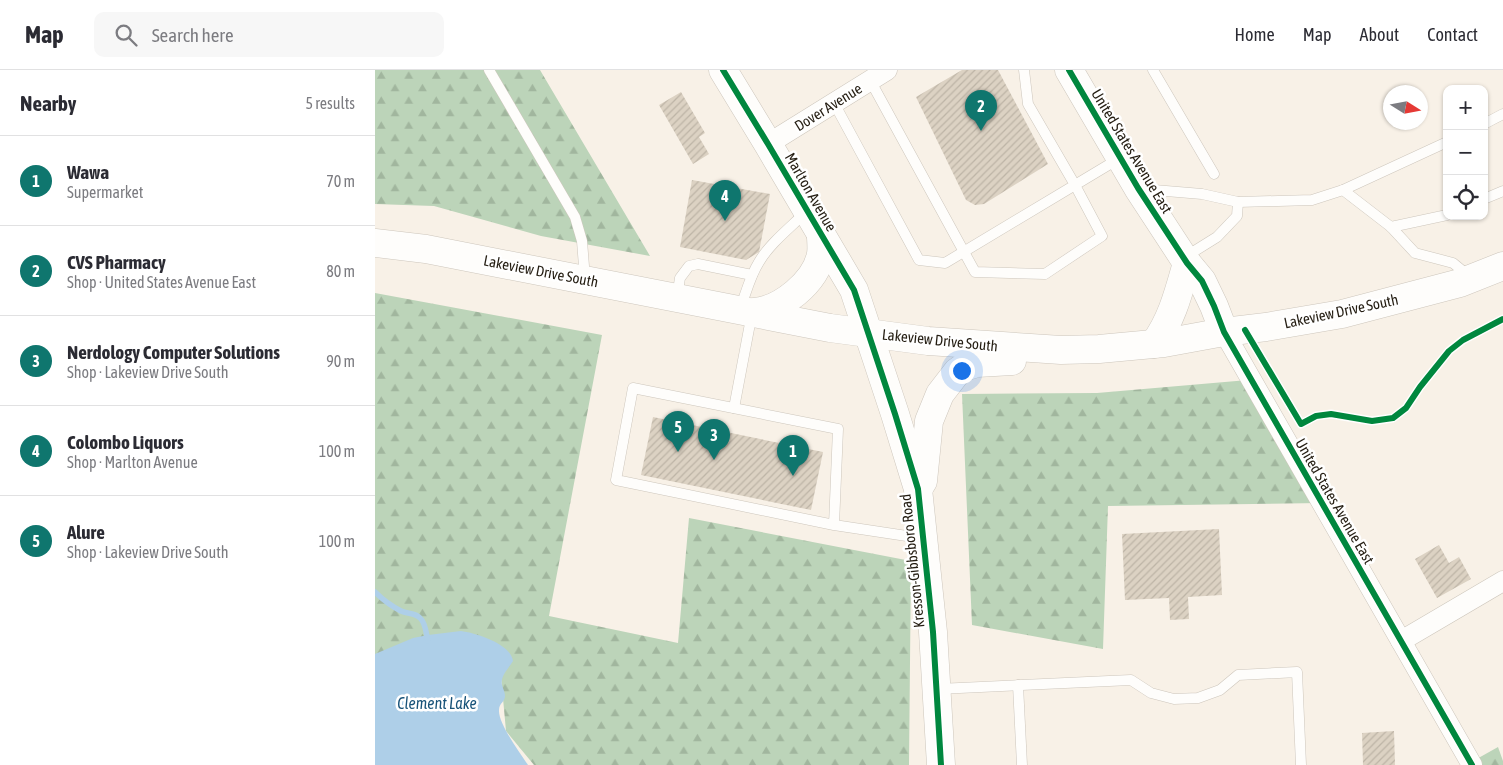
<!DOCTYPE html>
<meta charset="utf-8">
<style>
:root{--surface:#fff;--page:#f7f7f7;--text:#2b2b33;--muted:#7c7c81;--line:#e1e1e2;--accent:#0f766e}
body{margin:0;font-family:"Asap Condensed",sans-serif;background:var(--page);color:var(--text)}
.controls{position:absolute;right:15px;top:15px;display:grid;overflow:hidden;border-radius:10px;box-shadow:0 1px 4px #0004}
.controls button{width:45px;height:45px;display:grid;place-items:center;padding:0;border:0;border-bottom:1px solid var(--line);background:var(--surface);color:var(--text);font:25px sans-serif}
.compass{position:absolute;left:1008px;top:15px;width:45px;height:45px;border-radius:50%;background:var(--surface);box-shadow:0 1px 4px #0004;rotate:101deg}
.you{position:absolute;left:586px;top:300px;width:18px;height:18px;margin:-12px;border:4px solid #fff;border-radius:50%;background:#1a73e8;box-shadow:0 0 0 8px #1a73e833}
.badge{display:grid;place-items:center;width:32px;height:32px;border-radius:50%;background:var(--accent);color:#fff;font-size:16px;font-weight:700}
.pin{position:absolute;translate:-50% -41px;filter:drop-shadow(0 1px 2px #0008)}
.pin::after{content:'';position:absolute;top:26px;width:18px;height:15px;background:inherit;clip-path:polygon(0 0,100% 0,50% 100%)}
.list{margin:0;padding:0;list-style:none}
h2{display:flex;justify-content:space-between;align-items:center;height:65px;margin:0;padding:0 20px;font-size:21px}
h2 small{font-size:16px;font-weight:400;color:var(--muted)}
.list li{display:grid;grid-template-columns:32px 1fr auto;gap:15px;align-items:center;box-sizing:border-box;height:90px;padding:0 20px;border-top:1px solid var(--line)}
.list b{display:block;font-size:19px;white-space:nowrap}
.list p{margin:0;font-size:16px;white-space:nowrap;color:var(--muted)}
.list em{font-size:16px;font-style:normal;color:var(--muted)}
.icon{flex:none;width:28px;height:28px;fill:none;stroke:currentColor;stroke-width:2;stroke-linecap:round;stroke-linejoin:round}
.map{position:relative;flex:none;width:1128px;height:695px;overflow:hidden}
header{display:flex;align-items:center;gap:30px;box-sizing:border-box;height:70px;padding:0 25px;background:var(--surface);border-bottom:1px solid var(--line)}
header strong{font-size:24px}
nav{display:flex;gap:28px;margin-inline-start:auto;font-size:18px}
.search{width:350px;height:45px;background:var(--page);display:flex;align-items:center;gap:12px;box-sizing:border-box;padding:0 18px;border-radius:10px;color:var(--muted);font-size:19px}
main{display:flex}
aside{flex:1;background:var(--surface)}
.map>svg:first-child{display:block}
.forest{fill:url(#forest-firs)}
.water{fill:#aecfe8}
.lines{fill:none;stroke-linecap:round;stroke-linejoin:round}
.stream{stroke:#aecfe8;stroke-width:5.5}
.building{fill:url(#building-hatch)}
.lane-casing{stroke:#cdc6bc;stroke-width:11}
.street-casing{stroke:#cdc6bc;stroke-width:21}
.secondary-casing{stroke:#cdc6bc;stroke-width:29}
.primary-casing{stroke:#cdc6bc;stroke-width:29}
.lane{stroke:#fefdfb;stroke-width:10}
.street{stroke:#fefdfb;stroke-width:20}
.secondary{stroke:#fefdfb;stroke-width:28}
.primary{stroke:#fefdfb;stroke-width:28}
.cycleway-casing{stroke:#fff;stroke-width:9}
.cycleway{stroke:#00873e;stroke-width:6}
.labels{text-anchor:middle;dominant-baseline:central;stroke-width:5;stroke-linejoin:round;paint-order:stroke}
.street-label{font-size:15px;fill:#241d12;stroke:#fff}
.water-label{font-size:16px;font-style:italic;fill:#185379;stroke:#fff}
</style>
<header>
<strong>Map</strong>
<div class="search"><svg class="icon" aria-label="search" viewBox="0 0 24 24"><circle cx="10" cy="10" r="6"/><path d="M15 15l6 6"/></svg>Search here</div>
<nav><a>Home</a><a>Map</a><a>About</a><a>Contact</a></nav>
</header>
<main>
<aside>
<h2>Nearby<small>5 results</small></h2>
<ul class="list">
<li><span class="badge">1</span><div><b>Wawa</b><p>Supermarket</p></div><em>70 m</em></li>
<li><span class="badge">2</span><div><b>CVS Pharmacy</b><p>Shop · United States Avenue East</p></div><em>80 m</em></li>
<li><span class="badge">3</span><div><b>Nerdology Computer Solutions</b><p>Shop · Lakeview Drive South</p></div><em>90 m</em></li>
<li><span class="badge">4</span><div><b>Colombo Liquors</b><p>Shop · Marlton Avenue</p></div><em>100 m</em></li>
<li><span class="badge">5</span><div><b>Alure</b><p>Shop · Lakeview Drive South</p></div><em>100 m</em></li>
</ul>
</aside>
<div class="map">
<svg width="1128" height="695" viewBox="0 0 1128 695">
<defs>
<pattern id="forest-firs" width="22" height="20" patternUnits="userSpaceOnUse" patternTransform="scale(1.25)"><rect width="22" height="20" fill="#bcd4b9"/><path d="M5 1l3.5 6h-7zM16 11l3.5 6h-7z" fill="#a1b69e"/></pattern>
<pattern id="building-hatch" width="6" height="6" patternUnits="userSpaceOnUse" patternTransform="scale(1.25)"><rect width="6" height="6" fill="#dcd2c3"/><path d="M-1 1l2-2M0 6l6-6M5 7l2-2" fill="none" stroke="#bdb4a6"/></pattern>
</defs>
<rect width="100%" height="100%" fill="#f8f1e7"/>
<g class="forest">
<path d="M0,0H165L275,186L166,166L59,136L0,134Z"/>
<path d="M0,223L227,265L174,546L303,573L314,448L536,491L534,695H159L131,661L123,574L0,589Z"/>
<path d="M873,310L946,433L733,436L728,579L597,555L587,324L722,323Z"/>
<path d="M1123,677L1128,691V695H1091Z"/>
</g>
<path class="water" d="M86,561C101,563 136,574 138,591C134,598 125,606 127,615C128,619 130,622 130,626C130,632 124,633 124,640C123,653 145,683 153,695H0V584L38,568L53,565Z"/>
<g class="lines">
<path class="stream" d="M0,522C8,530 16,536 26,541C32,544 41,543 45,548C51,553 51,564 53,571"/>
</g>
<g class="building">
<path d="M587,0H623L673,94L609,134L600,135L591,130L541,27Z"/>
<path d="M306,22L330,63L324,67L334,84L318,94L284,35Z"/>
<path d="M317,110L395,124L384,182L371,190L305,177Z"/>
<path d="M278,347L448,382L436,440L266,405Z"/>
<path d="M844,459L847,525L813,527L814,549L795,550L794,528L750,530L747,464Z"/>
<path d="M1064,475L1074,493L1084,487L1096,509L1062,528L1040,489Z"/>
<path d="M1019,661L1020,695H988L987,663Z"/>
</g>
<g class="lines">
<g class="lane-casing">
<g id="lane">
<path d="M114,0L200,147L207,171L210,209"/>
<path d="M778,0L839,104"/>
<path d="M495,10L600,202L670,204L727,166L700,115L745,88"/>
<path d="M459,33L544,190L570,193L700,115L653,34L649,0"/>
<path d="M1109,54L1128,44"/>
<path d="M767,119L827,124L863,132L862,146L842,167L810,187"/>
<path d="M968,120L1016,157L1072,145"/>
<path d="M1109,129L1128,121"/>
<path d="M863,132L937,130L968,120L1072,72"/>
<path d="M1016,157L1040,183L1078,193L1095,207"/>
<path d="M302,227L305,208L314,196L323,194L377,205"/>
<path d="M365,239C371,223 375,206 384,192C395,173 416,157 432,141"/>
<path d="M359,338L377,243"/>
<path d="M459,455L463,359L258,318L241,410L459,455L545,468"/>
<path d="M643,615L647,695"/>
<path d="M563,619L756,610L776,623L799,629L823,628L845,620L863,605L922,602L926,695"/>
</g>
</g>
<g class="street-casing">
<g id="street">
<path d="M393,74L512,0"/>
<path d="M849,262L1097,695"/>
<path d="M1026,571L1128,511"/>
</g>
</g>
<g class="secondary-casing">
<g id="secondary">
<path d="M348,0L393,74L479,220L520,344L543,419L558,562L566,695"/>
<path d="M694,0L763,118L812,193L827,211L839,236L849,262"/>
<path d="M779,274C797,250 804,221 812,193"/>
</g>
</g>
<g class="primary-casing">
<g id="primary">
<path d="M0,173L51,179L455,258L553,271L686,280L724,279L789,273L849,262L891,257L967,244L1085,213L1128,196"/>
<path d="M379,242C406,240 441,212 446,184C447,178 446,171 446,165"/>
<path d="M543,419L548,411L554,351L565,324L582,302L589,297L602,293L637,291"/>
</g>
</g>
<use href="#lane" class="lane"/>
<use href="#street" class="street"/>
<use href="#secondary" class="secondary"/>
<use href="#primary" class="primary"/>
<g class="cycleway-casing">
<g id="cycleway">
<path d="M348,0L393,74L479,220L520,344L543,419L558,562L566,695"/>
<path d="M694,0L763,118L812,193L827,211L839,236L849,262L1097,695"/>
<path d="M870,260L926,354L941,346L956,344L997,351L1018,348L1031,338L1045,317L1074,281L1088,270L1128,249"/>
</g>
</g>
<use href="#cycleway" class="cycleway"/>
</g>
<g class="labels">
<g class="street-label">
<text transform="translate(453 37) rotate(-32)">Dover Avenue</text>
<text transform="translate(757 81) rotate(59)">United States Avenue East</text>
<text transform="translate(436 122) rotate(60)">Marlton Avenue</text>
<text transform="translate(166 201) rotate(11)">Lakeview Drive South</text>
<text transform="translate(966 241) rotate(-12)">Lakeview Drive South</text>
<text transform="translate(565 270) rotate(6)">Lakeview Drive South</text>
<text transform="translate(960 431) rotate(60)">United States Avenue East</text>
<text transform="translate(537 491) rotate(-96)">Kresson-Gibbsboro Road</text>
</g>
<g class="water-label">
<text x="62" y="633">Clement Lake</text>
</g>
</g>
</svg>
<div class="controls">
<button>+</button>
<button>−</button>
<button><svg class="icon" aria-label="locate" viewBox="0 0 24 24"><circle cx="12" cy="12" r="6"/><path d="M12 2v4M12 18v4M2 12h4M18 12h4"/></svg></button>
</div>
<svg class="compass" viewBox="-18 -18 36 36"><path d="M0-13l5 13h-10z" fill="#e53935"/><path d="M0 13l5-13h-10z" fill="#7c7c81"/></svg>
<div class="you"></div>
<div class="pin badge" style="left:418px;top:406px">1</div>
<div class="pin badge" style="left:606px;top:61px">2</div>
<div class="pin badge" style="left:339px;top:390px">3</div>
<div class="pin badge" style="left:350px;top:151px">4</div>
<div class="pin badge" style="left:303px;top:382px">5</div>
</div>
</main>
